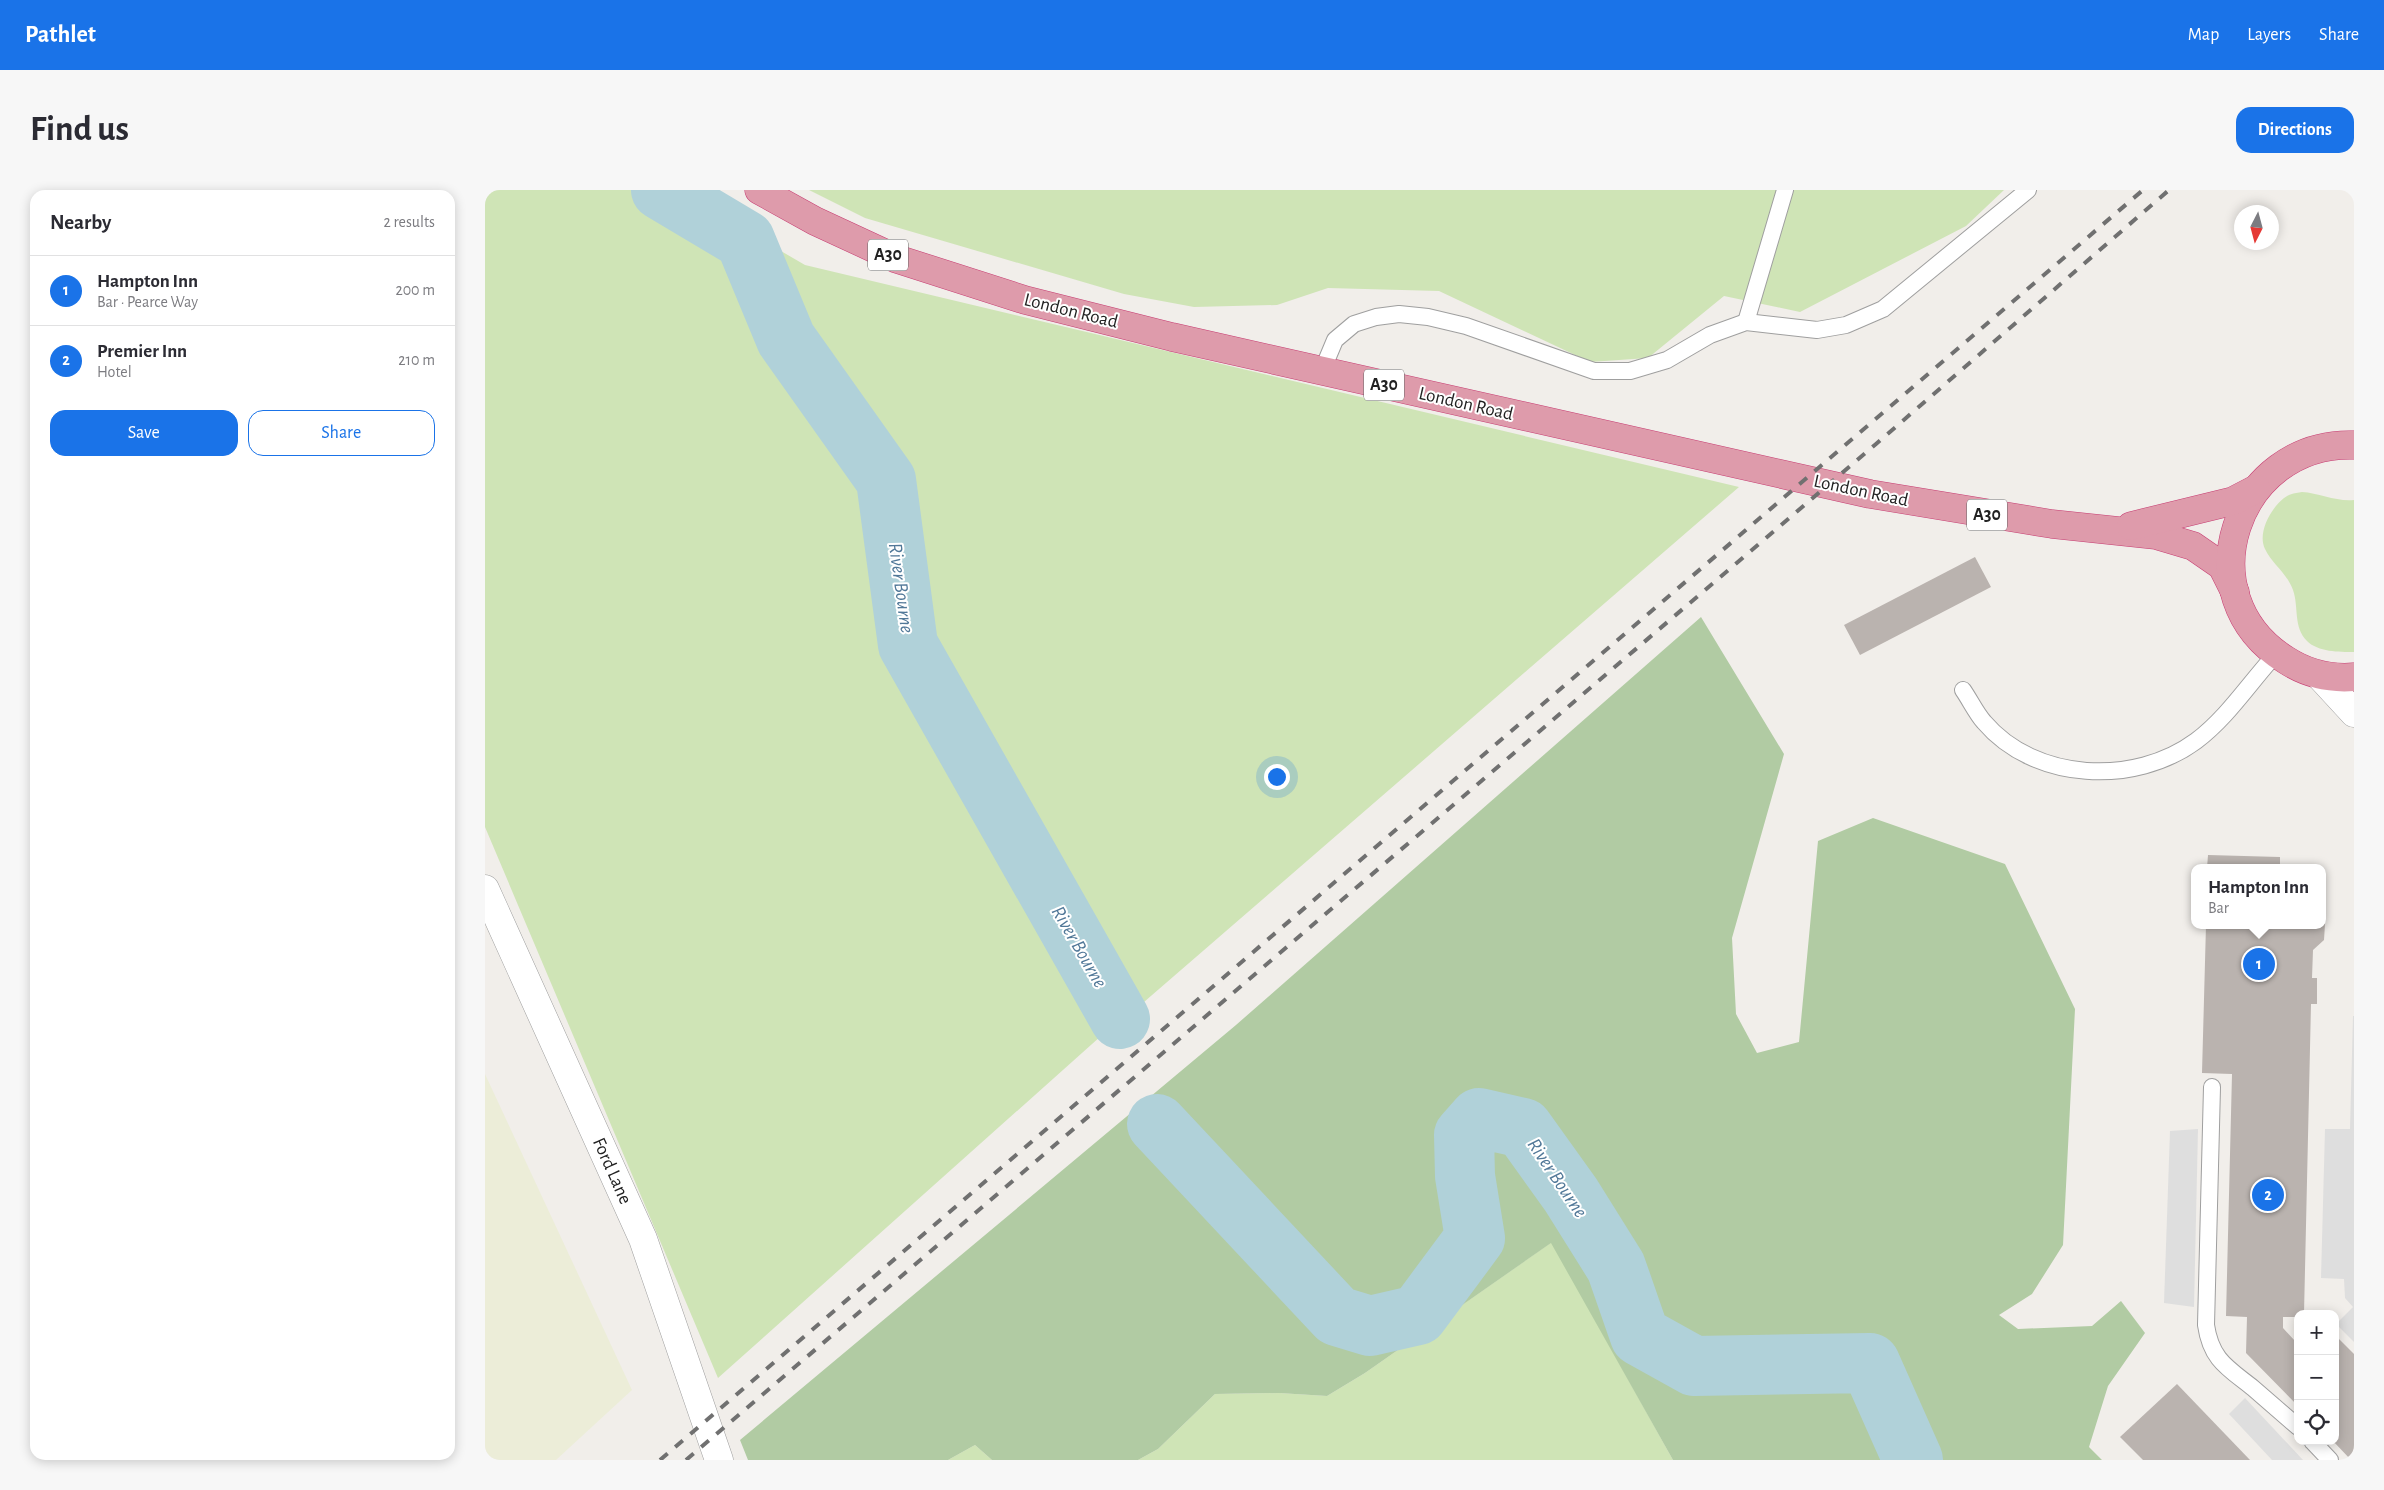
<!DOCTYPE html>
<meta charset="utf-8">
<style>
:root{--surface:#fff;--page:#f7f7f7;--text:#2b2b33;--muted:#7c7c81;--line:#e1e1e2;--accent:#1a73e8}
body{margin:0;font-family:"Alegreya Sans",sans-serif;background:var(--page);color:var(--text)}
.controls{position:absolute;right:15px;bottom:15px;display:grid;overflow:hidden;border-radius:10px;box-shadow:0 2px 12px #0003}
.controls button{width:45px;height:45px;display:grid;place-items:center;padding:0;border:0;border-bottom:1px solid var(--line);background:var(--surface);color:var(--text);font:25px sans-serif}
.compass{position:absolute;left:1749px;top:15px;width:45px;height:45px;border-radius:50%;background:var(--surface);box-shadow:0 2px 12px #0003;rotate:186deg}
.you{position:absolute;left:791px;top:586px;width:18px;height:18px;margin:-12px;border:4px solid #fff;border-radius:50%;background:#1a73e8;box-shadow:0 0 0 8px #1a73e833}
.badge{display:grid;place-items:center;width:32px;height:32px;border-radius:50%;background:var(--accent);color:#fff;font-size:16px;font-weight:700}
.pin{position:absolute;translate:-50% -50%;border:2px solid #fff;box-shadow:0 1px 5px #0006}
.popup{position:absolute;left:1706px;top:674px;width:135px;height:65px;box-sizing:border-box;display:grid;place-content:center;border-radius:10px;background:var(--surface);filter:drop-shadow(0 1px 4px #0005);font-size:16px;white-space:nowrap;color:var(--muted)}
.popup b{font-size:19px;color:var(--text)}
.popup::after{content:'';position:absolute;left:50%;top:100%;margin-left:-10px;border:10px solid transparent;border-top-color:var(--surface)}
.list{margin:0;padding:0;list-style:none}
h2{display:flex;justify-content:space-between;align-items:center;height:65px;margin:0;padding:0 20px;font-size:21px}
h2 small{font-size:16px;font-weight:400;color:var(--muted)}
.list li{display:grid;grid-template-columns:32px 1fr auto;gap:15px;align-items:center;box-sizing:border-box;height:70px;padding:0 20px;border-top:1px solid var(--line)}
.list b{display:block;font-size:19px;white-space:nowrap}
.list p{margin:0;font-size:16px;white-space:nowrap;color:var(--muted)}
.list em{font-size:16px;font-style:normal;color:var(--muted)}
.actions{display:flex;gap:10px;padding:15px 20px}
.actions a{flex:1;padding:11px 0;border:1px solid var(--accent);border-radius:15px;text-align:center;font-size:18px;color:var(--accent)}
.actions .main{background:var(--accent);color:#fff}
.icon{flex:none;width:28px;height:28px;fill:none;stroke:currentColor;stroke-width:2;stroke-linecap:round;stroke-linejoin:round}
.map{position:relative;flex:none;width:1869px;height:1270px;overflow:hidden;border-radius:15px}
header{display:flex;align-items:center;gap:30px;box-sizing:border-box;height:70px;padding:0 25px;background:var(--accent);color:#fff}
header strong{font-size:24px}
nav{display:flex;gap:28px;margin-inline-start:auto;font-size:18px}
.intro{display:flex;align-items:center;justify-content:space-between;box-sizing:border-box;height:120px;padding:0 30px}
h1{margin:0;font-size:35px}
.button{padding:12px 22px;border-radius:15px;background:var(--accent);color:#fff;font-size:18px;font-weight:700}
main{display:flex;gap:30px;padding:0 30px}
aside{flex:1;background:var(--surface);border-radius:15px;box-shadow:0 2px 12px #0003}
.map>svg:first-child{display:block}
.farmland{fill:#ecedd8}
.grass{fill:#cfe4b6}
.forest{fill:#b1cba3}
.parking{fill:#dedede}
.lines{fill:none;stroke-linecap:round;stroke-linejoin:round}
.river{stroke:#b0d1d9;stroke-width:60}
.building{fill:#bab3af}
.lane-casing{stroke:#9f9f9f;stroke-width:18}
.street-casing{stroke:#9f9f9f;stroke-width:29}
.highway-casing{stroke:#c73e73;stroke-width:29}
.lane{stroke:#fff;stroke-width:16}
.street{stroke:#fff;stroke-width:28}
.highway{stroke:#de9bab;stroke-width:28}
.rail{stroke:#707070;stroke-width:4;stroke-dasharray:10 10;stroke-linecap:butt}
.labels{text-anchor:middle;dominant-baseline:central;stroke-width:4;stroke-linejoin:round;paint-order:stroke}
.shield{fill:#fff;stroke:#646464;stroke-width:1}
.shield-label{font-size:18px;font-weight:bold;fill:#222}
.street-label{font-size:19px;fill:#222;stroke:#fff}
.water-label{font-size:20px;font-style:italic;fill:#517898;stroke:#fff}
</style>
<header>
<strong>Pathlet</strong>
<nav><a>Map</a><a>Layers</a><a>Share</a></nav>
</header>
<div class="intro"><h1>Find us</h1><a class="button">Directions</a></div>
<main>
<aside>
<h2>Nearby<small>2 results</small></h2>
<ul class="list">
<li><span class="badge">1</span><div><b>Hampton Inn</b><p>Bar · Pearce Way</p></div><em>200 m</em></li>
<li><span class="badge">2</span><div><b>Premier Inn</b><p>Hotel</p></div><em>210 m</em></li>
</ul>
<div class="actions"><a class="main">Save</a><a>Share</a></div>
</aside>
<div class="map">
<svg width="1869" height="1270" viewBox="0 0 1869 1270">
<rect width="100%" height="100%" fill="#f1eeea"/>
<path class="farmland" d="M0,884L147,1200L71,1270H0Z"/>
<g class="grass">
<path d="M0,0H191L320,75L1254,297L659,812L635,829L233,1188L0,637Z"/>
<path d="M324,0H1519L1481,36L1315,122L1239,106L1163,168L1105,172L954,101L843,98L792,115L709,117L639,104L380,28Z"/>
<path d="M1817,302C1834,303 1852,312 1869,310V462C1854,462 1833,462 1822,451C1808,437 1814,417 1808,400C1802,383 1787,374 1780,359C1772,343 1786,318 1799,308C1804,304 1810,303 1817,302Z"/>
<path d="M1067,1052L1188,1270H653L673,1259L730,1204L794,1203L842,1206L880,1183Z"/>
<path d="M490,1255L507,1270H463Z"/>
</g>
<path class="forest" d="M1216,427L1299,564L1247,748L1251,824L1272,863L1314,852L1333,651L1388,628L1520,674L1590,819L1578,1055L1547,1104L1514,1125L1533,1139L1607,1136L1636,1111L1660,1143L1623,1196L1604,1257L1617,1270H1188L1066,1053L880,1183L842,1206L794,1203L730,1204L673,1259L653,1270H507L490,1255L463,1270H263L255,1250L751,835Z"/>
<g class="parking">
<path d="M1868,826H1869V1152L1851,1134L1868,1117L1860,1108L1859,1089L1836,1088L1840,939H1865Z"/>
<path d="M1713,939L1709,1117L1679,1113L1685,941Z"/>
<path d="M1760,1208L1818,1270H1787L1744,1224Z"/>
</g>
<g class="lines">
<g class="river">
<path d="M176,0L260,50L301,149L401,290L423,455L635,829"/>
<path d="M672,934L852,1126L885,1136L933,1125L990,1048L980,986L979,945L994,928L1038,938L1086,1005L1131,1077L1155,1146L1209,1176L1385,1173L1428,1270"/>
</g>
</g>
<g class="building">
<path d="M1490,367L1506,397L1375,465L1359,435Z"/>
<path d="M1723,665L1795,667V678H1722Z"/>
<path d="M1838,732L1840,734L1839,750L1828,760L1827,788H1832V814H1826L1819,1124H1813V1127H1798V1138L1810,1151L1813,1148V1216L1761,1163L1762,1127L1741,1126L1747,884L1717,883L1721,735H1838Z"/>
<path d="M1850,1145L1869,1164V1270H1866L1848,1251H1850Z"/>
<path d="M1692,1194L1765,1270H1658L1635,1247Z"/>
</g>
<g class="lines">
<g class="lane-casing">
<g id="lane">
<path d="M1261,132L1300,0"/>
<path d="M837,181L850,150L869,134L891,127L914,124L943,127L981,136L1109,181H1145L1182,170L1225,145L1261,132L1332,140L1361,135L1398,119L1543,0"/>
<path d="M1478,500C1485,510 1491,523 1499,532C1550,592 1650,596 1711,551C1743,527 1765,492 1791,464"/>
<path d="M1727,897L1721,1135C1726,1170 1743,1178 1768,1198C1783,1211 1798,1224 1813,1237"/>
<path d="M1827,1251L1845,1270"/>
</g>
</g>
<g class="street-casing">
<g id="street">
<path d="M1834,485L1869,523"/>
<path d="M0,699L158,1049L234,1270"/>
</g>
</g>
<g class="highway-casing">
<g id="highway">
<path d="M274,0L330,31L412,69L540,110L687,147L1385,304L1567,334L1671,345L1708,356L1737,376L1750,402"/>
<path d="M1869,255C1750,251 1698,406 1801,470C1821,483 1844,489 1869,487"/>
<path d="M1646,336L1748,311L1771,299"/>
</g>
</g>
<use href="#lane" class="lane"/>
<use href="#street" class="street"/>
<use href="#highway" class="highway"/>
<g class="rail">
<path d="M175,1270L1658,0"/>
<path d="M201,1270L1391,254L1684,0"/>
</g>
</g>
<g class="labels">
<g class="shield">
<rect x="383" y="49.5" width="40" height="31" rx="4"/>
<rect x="879" y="179.5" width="40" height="31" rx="4"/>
<rect x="1482" y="309.5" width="40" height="31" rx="4"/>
</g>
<g class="shield-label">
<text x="403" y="65">A30</text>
<text x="899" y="195">A30</text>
<text x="1502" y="325">A30</text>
</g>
<g class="street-label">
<text transform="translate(586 121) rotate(14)">London Road</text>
<text transform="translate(981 214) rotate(13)">London Road</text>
<text transform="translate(1376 301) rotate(12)">London Road</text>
<text transform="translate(127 981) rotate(66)">Ford Lane</text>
</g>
<g class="water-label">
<text transform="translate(416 398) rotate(82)">River Bourne</text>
<text transform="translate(594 757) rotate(60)">River Bourne</text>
<text transform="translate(1072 988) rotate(56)">River Bourne</text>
</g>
</g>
</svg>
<div class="controls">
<button>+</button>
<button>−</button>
<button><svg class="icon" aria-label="locate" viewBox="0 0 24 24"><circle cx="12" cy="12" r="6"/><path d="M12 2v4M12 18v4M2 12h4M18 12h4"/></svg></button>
</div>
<svg class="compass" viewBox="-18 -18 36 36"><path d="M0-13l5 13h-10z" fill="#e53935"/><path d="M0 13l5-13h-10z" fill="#7c7c81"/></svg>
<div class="you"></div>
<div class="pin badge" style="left:1774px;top:774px">1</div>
<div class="popup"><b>Hampton Inn</b>Bar</div>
<div class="pin badge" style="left:1783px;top:1005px">2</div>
</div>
</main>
